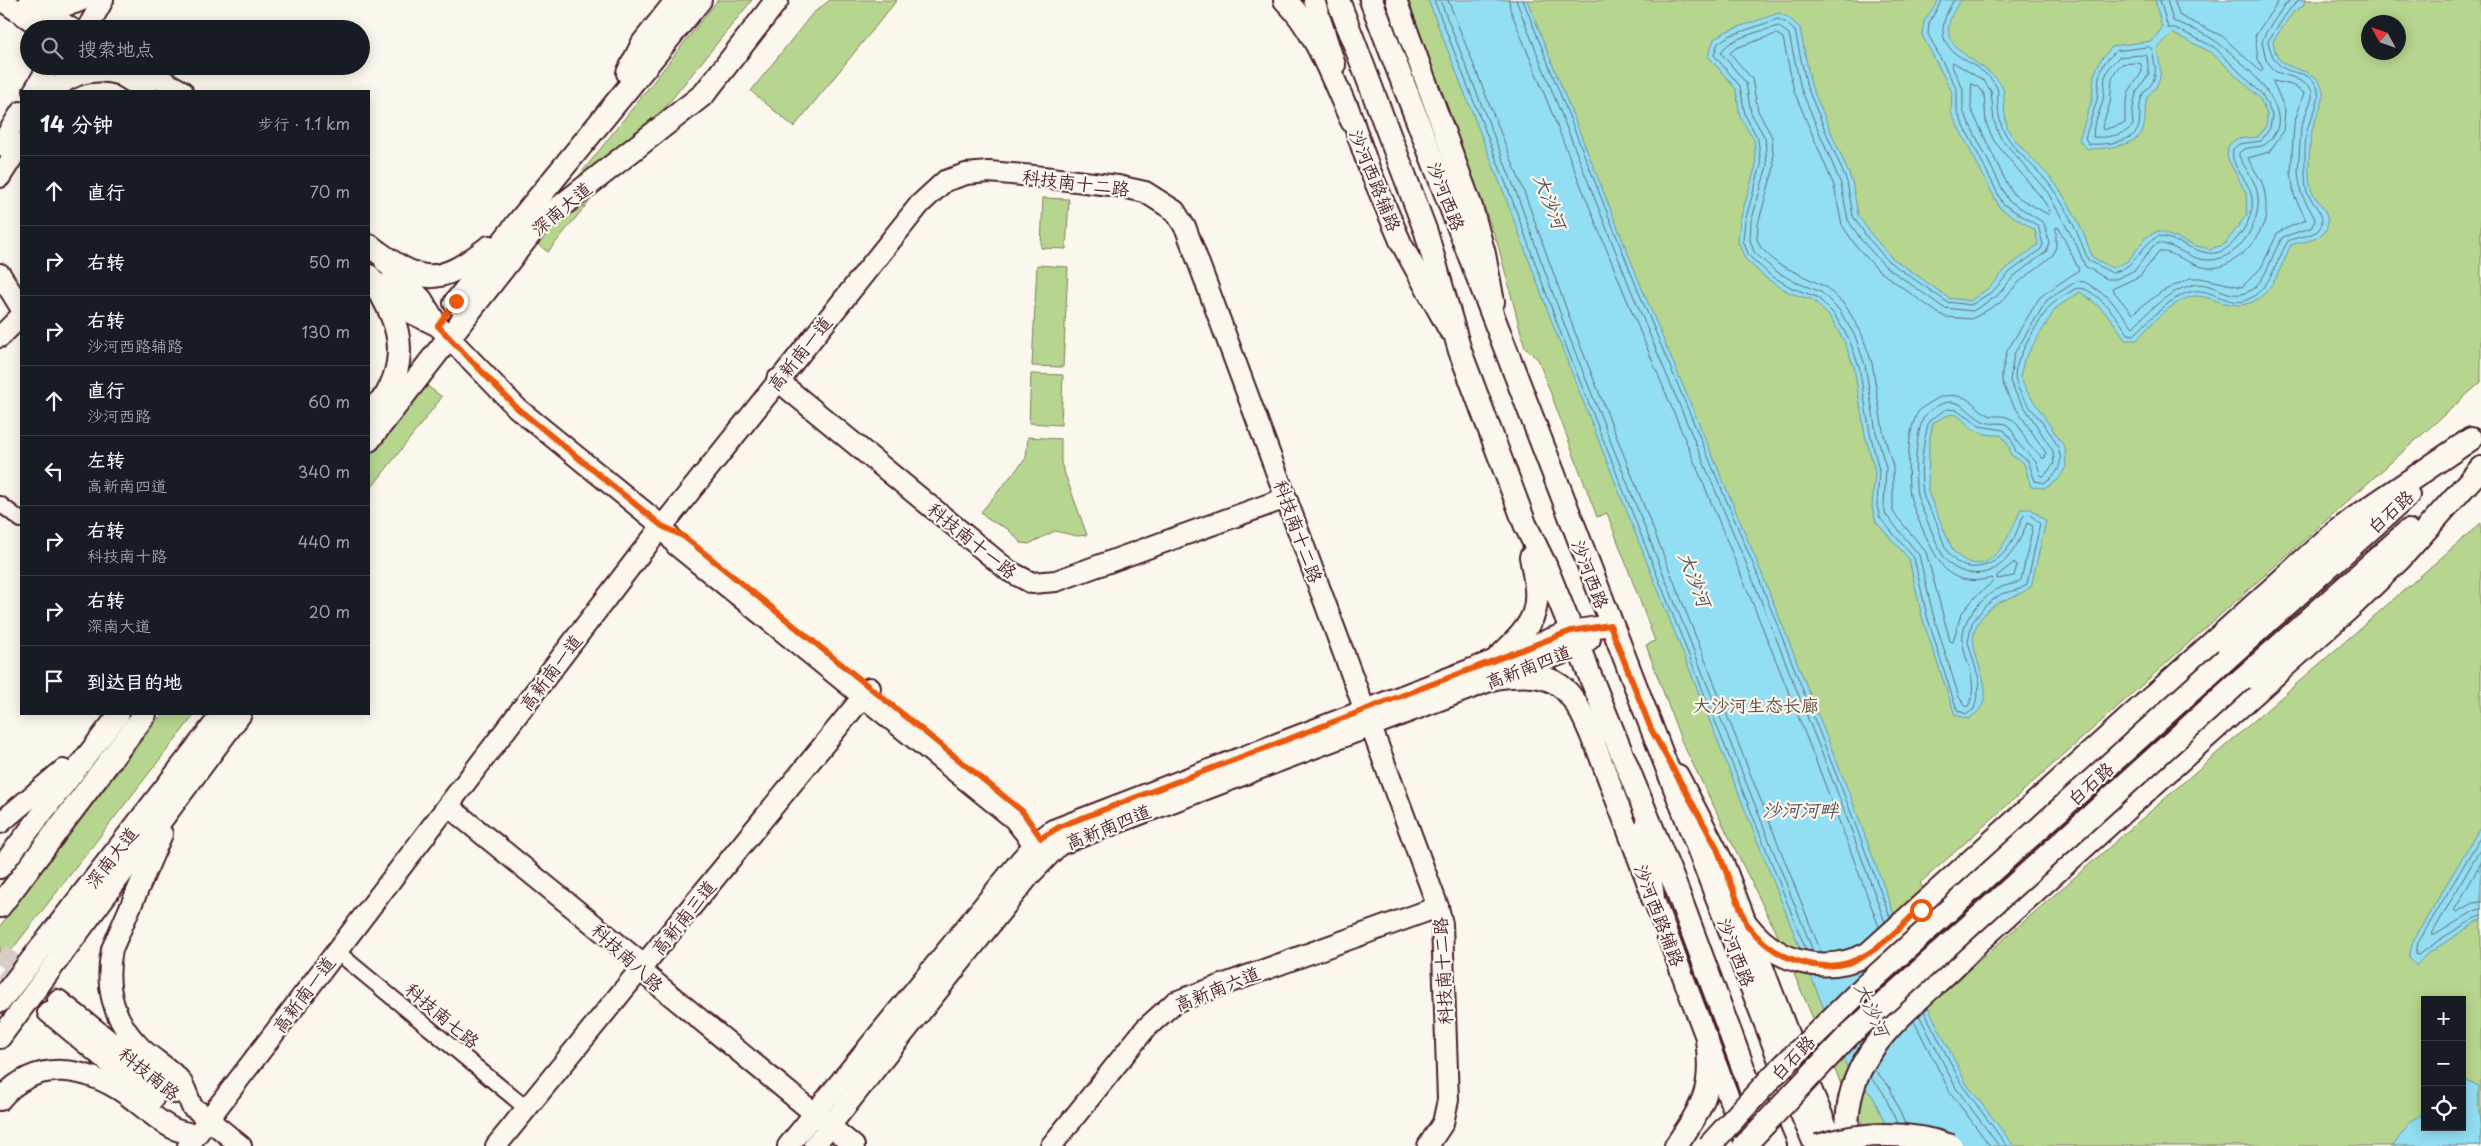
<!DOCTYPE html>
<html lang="zh">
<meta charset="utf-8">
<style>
:root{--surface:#171b24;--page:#20242c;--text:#f1f3f6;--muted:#9ea1a6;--line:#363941}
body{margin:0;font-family:"Playpen Sans","LXGW WenKai TC",sans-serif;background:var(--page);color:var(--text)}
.controls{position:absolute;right:15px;bottom:15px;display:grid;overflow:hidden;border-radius:0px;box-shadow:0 2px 12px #0003}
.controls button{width:45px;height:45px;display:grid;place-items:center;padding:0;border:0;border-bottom:1px solid var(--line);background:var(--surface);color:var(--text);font:25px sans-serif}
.compass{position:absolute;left:2361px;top:15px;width:45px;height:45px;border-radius:50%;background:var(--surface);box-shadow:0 2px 12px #0003;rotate:310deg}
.stop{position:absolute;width:15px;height:15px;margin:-11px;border:4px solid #ea580c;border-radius:50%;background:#fff}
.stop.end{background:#ea580c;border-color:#fff;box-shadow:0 1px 5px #0008}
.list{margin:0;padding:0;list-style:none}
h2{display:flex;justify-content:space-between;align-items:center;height:65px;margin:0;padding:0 20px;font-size:21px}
h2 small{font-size:16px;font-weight:400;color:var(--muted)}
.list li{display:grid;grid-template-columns:32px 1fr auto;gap:15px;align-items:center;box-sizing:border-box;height:70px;padding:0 20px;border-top:1px solid var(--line)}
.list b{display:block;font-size:19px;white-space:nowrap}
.list p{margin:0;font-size:16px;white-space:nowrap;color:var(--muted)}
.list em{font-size:16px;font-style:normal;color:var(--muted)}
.icon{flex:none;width:28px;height:28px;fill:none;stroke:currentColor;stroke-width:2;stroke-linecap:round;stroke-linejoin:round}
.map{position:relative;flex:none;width:2481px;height:1146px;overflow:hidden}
.search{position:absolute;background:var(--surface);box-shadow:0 2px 12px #0003;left:20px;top:20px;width:350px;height:55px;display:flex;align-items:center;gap:12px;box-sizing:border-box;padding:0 18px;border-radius:28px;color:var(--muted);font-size:19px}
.panel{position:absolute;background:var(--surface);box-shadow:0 2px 12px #0003;left:20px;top:90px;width:350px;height:625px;border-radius:0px}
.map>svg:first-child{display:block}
.green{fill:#b6d68f;stroke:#807a5d;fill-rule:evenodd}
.water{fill:#92def2;stroke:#7592a2}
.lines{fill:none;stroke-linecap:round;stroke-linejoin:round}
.shore{stroke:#676b7b;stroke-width:1}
.secondary-tunnel{stroke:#d8ccc5;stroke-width:20;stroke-dasharray:20 10;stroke-linecap:butt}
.street-casing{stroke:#4a1f2b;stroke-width:18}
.secondary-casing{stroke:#4a1f2b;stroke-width:24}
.primary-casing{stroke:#4a1f2b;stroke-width:26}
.street{stroke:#fbf7ec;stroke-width:14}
.secondary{stroke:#fbf7ec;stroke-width:20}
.primary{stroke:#fbf7ec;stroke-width:22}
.primary-bridge-casing{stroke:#4a1f2b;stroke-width:26;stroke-linecap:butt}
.primary-bridge{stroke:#fbf7ec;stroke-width:22}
.route{stroke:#ea580c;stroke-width:6}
.labels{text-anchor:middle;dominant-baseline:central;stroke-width:4.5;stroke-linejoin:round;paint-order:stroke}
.street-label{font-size:18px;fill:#4a1f2b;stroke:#fbf7ec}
.park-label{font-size:18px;fill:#654d44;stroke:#fbf7ec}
.water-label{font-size:19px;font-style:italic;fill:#5c4f5d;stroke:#fbf7ec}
</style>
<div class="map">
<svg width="2481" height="1146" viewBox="0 0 2481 1146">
<rect width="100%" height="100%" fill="#fbf7ec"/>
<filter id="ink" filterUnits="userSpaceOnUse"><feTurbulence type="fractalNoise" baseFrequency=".02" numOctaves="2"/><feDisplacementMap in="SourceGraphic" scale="10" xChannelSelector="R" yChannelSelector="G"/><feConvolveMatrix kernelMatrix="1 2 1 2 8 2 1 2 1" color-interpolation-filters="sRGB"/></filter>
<g filter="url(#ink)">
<g class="green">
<path d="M718,0H752L548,252L530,238Z"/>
<path d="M830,0H897L794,127L751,91L812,14Z"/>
<path d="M1407,0H2481V382L1920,883L1966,972L2481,523V1146H1866L1862,1122L1852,1108L1841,1084L1777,934L1681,740L1646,645L1655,641L1607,513L1597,517L1538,359L1525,348L1498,245ZM2368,22H2398V52H2368ZM2425,1000H2462V1127H2425Z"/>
<path d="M1043,198L1069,199L1066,249L1041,248Z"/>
<path d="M1037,265L1068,267L1063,367L1032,366Z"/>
<path d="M1031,374L1063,375L1061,425L1029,423Z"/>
<path d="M418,379L442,397L369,491V443Z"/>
<path d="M1028,437L1061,439V463L1087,535L1077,536L1055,531L1029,544L1021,543L1008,529L989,520L981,512L1026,458Z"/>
<path d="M162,714H195L0,965V926Z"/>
</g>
<g class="water">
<path d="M1428,0H1527L1641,286L1758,564L1850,795L1929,1009L1966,1083L2014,1146H1892L1885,1123L1873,1097L1847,1067L1556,333L1505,196Z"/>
<path d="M1939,0H1962C1957,4 1955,9 1952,15C1934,51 1989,62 2002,86C2006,94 2002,116 2009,131C2021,151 2043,167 2057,186C2071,206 2085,233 2092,257L2112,268L2128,261L2146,237L2158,231L2197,246L2210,249L2225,244L2247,214L2246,193L2227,157L2228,146L2236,139L2258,137L2266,126L2267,114L2259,97L2211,52L2172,33L2157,49C2159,62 2164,74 2156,87C2153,91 2148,94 2147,99C2144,109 2146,117 2144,126C2142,147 2102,149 2087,149L2079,140L2092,99L2094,75L2101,59L2113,46L2152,41L2162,28L2155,0H2305L2303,6L2293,12L2273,41C2274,45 2275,52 2277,56C2286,73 2315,66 2322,87C2327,101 2316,114 2313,127C2309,141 2307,176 2311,189C2315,201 2331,212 2327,227C2323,241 2303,241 2291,245C2277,275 2266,314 2224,303C2216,301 2202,295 2194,296C2172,301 2151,323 2137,340H2125C2113,319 2100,305 2080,292L2056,308L2024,360L2020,376L2025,388L2065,448L2066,467L2058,480L2046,488L2031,487L2024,463L2011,455L2008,444L2001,435C1993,435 1985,435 1977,431C1956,421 1963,404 1933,423L1929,442L1928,492L1953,551C1989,588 2009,536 2021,509H2031L2046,521L2031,587C2011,601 1993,598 1978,623C1959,654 2010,695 1968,719L1955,715L1922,617L1909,559L1876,522L1872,507L1875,471L1865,435L1854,367L1844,341L1830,317L1813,300L1790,293L1767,279L1745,259L1738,241L1740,220L1756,165L1754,140L1740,117L1736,89L1708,56L1714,39L1727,31L1779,13L1788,17L1800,28L1811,85L1852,181L1858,215L1871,234L1891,257L1949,298L1970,301L1990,287L2007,268L2038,245L2035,230L2000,208L1951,113L1952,92L1922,35L1924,21Z"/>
<path d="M2481,826V919L2426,955L2416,966L2409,957L2413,941Z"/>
<path d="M2466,1080L2479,1086C2477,1106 2481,1125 2481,1146H2393L2410,1122L2425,1113V1127H2462V1082Z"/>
</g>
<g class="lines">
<g class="shore">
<path d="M1434,0L1510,194L1560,331L1806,950"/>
<path d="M1440,0L1516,192L1566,329L1813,951"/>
<path d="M1448,0L1523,189L1573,327L1821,952"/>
<path d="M1509,0L1510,9C1549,104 1586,200 1625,295C1712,505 1801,714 1879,927"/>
<path d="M1516,0L1631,290L1748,568L1840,799L1885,922"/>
<path d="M1523,0L1637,288L1754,566L1845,797L1890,917"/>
<path d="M1942,0L1929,23L1928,34L1957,90V112L2003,204L2038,226L2043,244L2041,249L2010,272L1993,291L1971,305L1947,302L1888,261L1867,237L1853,216L1847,182L1807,87L1795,31L1785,22L1778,19L1729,36L1718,43L1714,55L1740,86L1745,115L1758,139L1761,165L1745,221L1743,240L1749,256L1770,275L1792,288L1817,297L1834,314L1849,339L1859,366L1870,433L1879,470L1877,506L1880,518L1914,558L1927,616L1953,699L1958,711L1967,714L1974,709L1980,683L1968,642L1972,623L1985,606L2001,594L2020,589L2027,584L2040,524L2030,514L2024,515C2018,526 2016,538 2007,549C1994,568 1964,576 1949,554C1943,545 1940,532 1936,521C1932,513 1925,503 1923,493C1919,471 1923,442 1929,421L1946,409L1957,410L1969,417L1979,426L2004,430L2012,441L2016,452L2028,461L2035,481L2045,483C2092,451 2016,410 2015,376C2015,358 2040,319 2051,305C2057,299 2066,295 2073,290C2090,279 2120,321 2128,334L2134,335C2149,321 2173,293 2195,291C2212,289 2230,307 2247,300C2271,289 2276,261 2288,241C2297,236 2317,237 2321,226C2326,215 2311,202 2307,192C2305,186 2305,176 2305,169C2305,156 2304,137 2309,124C2313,113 2322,99 2317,87C2306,62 2277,86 2268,41L2289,10L2299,0"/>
<path d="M1954,0C1917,59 1983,56 1997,88C1999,93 1997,99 1998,104C1998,114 2000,124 2005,133C2016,154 2039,169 2052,188C2068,210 2079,236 2088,260L2112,273C2140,265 2137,247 2159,236C2197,244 2215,275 2245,227C2251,217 2255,203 2250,191C2245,176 2230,166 2233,149L2239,144L2261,141L2270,128L2272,115L2262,94L2214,47L2175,28H2168L2160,0"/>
<path d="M2167,0L2173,21C2187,26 2206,34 2218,43C2239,59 2290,103 2276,131C2264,156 2250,141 2239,153V156C2244,167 2254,179 2257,191C2264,218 2241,259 2210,260C2192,261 2177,246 2159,243L2153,246L2135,270L2116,279H2107L2085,266L2077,246L2048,193L2000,137L1994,121L1991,91L1984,81L1953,62L1951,65L1963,89V111L2008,200L2044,223L2049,243L2046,252L2014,276L1997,296L1973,311L1944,308L1885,266L1862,241L1848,220L1841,184L1801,89L1789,34L1778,26C1763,31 1727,38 1721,53L1746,83L1751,113L1765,138L1767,166L1751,222L1750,240L1754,252L1774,270L1795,282L1821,292L1839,310L1855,336L1865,365L1876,432L1886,468L1884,505L1886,515L1919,555L1933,614L1959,697L1966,707L1969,705C1985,666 1939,643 1981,602C1986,597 1993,591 2000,588C2007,584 2015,585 2021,580L2033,526L2027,523C2017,548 2001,578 1969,573C1959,571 1950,566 1944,558C1940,552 1919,502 1917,495C1914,479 1915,429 1925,416C1928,411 1938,405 1944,403C1962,398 1970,415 1983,421C1990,425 1998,422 2006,424C2015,431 2015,441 2022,448C2032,459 2037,458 2040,475L2044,476L2054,464L2053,451L2016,394L2010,381L2014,354L2047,300L2077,281L2085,282L2108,297L2133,327C2150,310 2168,291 2192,285C2214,279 2232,307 2255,287C2270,273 2271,253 2283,237L2313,227L2315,219L2301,193L2298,172L2301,127L2312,98V91L2309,86L2295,78L2276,72L2266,60L2262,42L2265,34L2284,6L2291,0"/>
<path d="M2174,0L2180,16L2222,36L2261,72L2263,69L2258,59L2255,36L2279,0"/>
<path d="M1777,34L1783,38L1794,91L1834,186L1842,225L1856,246L1878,270L1938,313L1946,317L1972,319L2001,302L2019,282L2053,255L2056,246V227L2059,228L2079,270L2040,297L2007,351L2002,373V381L2009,398L2046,453L2045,458H2042C2038,451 2030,448 2027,442C2022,433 2019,422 2009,418C2002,414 1993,418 1987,414C1978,410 1973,400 1962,397C1952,394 1942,395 1933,401C1928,404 1922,407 1918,412C1907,429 1907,475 1910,495C1912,509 1937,564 1948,572C1961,582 1977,582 1992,578L1994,581L1975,597L1961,614L1953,642L1950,641L1926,552L1893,512V467L1883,431L1872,363L1861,332L1845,305L1826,287L1778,264L1761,248L1757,239L1758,224L1774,167L1772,137L1758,111L1752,79L1730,53L1736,48Z"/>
<path d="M2149,47L2152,49C2154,61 2159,74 2150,86C2148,89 2144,91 2143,94C2138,104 2141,115 2139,125C2137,143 2102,145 2089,144L2085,138L2097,100L2099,76L2105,62L2116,51Z"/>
<path d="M2144,55L2147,56L2149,73L2136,93L2132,112L2133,125C2125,136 2105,138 2093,137L2094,126L2103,101L2105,77L2110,66L2119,57Z"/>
<path d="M2138,63L2141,64L2142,72L2129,91L2125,109V123L2103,130L2102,127L2110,103L2112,79L2116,70L2122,64Z"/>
<path d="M2273,81L2292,85L2304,93L2294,124L2291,172L2294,195L2306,220L2278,232L2261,268L2242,287L2200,278H2190L2161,292L2132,314L2112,289L2140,276L2159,252C2173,250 2192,267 2209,268C2234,269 2258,241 2265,220C2267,212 2266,197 2264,189C2262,178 2252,169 2248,158L2269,152L2283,132L2285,110Z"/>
<path d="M1972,84L1979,87L1984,94L1986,123L1994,141L2041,197L2050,211L2049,215L2014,195L2003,176L1971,109Z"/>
<path d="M2014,563L2017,565L2014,576L1997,579V576Z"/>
<path d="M2481,836L2418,943L2416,954L2419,955L2442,938L2481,915"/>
<path d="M2481,848L2432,934L2435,935L2474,911L2481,909"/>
<path d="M2481,863L2454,911L2457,912L2472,903L2481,902"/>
<path d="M1924,1011L1962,1085L2007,1146"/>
<path d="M1919,1015L1956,1088L1999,1146"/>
<path d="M1914,1021L1950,1092L1990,1146"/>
<path d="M1875,1070L1890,1088L1905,1124"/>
<path d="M1871,1078L1883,1092L1897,1123"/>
</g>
<g class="secondary-tunnel">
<path d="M0,953L58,1000"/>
<path d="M0,973L48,1012"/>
</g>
<g class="street-casing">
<g id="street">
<path d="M0,504L21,520"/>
<path d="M336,951L526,1108"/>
</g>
</g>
<g class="secondary-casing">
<g id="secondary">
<path d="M1,0L44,29"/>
<path d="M1314,0L1335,65"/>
<path d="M1396,0L1472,207L1485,254L1494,302"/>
<path d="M29,1C47,7 64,9 82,0"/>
<path d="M36,6L72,29"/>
<path d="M87,29L103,0"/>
<path d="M137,66L182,91"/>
<path d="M107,67L147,91"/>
<path d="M34,91L49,66"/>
<path d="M53,91C72,73 92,68 118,74"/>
<path d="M1348,107L1369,168L1401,243L1449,330"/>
<path d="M0,146L21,112"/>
<path d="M0,177L21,144"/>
<path d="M385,262L422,299L438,326L517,408L662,526L676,545L1014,819L1042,854"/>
<path d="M0,274L21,308"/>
<path d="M380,284L411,313L438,326"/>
<path d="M0,337L21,316"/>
<path d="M777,380L1009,571L1032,583L1056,581L1286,498"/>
<path d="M369,410L387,394"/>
<path d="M1590,726L1594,741L1747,1146"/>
<path d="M1678,775L1723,862L1792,1044L1835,1146"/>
<path d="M448,806L635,958L640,970L854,1146"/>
<path d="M0,823L63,770"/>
<path d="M162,834L112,949C105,984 112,1018 138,1045C150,1058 167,1066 179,1079C185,1085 188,1098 192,1107"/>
<path d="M0,868L119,714"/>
<path d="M58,1000L175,1093"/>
<path d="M48,1012L153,1099"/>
<path d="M0,1038L241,714"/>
<path d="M0,1100C36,1057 86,1067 127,1095C142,1106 157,1121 174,1129C181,1132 189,1133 196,1135"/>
<path d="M198,1111L241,1146"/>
<path d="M188,1146L640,554L920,204L945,181L966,174L989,172L1034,176L1118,186L1145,192L1175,211L1186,229L1438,907L1442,924L1448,1100L1443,1123L1428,1146"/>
<path d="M496,1146L870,688"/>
<path d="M788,1146L1019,862L1035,844L1053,830L1550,639L1571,631L1610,625"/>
<path d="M814,1146L1030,875L1059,845L1542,661L1578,648L1590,639"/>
<path d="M1051,1146L1145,1029L1175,1002L1438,907"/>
</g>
</g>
<g class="primary-casing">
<g id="primary">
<path d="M1285,0C1316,30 1334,83 1352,121"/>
<path d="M1338,0L1426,232L1460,351L1525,524L1545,565L1674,882L1751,1089L1775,1146"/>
<path d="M1371,0L1791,1089L1816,1146"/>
<path d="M628,73L643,43L677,0"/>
<path d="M370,246C421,285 438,287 489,247"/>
<path d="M369,276C396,314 411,350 387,394"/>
<path d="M455,303L517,224L700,0"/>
<path d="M369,440L537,225L704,94L777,0"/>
<path d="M1498,658C1538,620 1542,611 1531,557"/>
<path d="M2226,659L2408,495"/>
<path d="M1495,678C1558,668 1572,687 1594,741"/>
<path d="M2242,679L2408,531"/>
<path d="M1644,830L1653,898"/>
<path d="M0,906L145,714"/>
<path d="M1747,925C1777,964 1825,975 1868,954L2325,541L2356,517L2471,439"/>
<path d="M0,1001L223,714"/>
<path d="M1676,1146C1703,1105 1714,1090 1707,1040"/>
<path d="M1849,1146C1834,1048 1922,1005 1977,943L2356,602L2399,560L2481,468"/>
</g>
</g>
<use href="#street" class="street"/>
<use href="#secondary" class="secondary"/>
<use href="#primary" class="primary"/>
<g class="primary-bridge-casing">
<g id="primary-bridge">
<path d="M1709,1146L1772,1077L1865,986L2226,659"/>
<path d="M1744,1146L1848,1036L2242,679"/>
<path d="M1818,1146C1862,1132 1907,1131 1951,1146"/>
</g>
</g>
<use href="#primary-bridge" class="primary-bridge"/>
</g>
</g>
<g class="lines" filter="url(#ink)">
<path class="route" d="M456,301L438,326L517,408L662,526L683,536L692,543L1022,811L1041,838L1061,826L1550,639L1571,631L1610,625L1651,729L1716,846L1747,925C1776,962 1828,980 1869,953C1890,940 1908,919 1926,903L1921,910"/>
</g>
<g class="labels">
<g class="street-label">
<text transform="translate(1376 180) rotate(68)">沙河西路辅路</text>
<text transform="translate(1076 182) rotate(7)">科技南十二路</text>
<text transform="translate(1447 196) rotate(69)">沙河西路</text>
<text transform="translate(561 208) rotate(-40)">深南大道</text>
<text transform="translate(799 353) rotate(-51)">高新南一道</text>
<text transform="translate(2390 511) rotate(-42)">白石路</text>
<text transform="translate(1299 531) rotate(70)">科技南十二路</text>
<text transform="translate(973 540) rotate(39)">科技南十一路</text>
<text transform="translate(1591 574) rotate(69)">沙河西路</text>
<text transform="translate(1528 666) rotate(-21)">高新南四道</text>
<text transform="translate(550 672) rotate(-53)">高新南一道</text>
<text transform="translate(2090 783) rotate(-42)">白石路</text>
<text transform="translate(1108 826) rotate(-22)">高新南四道</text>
<text transform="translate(111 857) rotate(-52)">深南大道</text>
<text transform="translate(1660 915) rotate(69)">沙河西路辅路</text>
<text transform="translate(683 917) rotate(-51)">高新南三道</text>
<text transform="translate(1737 952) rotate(69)">沙河西路</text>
<text transform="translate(628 957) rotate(43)">科技南八路</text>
<text transform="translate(1442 971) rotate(-93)">科技南十二路</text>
<text transform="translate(1217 988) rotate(-22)">高新南六道</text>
<text transform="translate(303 994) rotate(-53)">高新南一道</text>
<text transform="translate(443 1015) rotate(40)">科技南七路</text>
<text transform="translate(1792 1057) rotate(-46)">白石路</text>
<text transform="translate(150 1073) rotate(39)">科技南路</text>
</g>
<g class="park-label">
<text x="1756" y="704">大沙河生态长廊</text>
</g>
<g class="water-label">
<text transform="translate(1551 201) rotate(69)">大沙河</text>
<text transform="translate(1696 579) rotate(69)">大沙河</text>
<text x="1800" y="809">沙河河畔</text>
<text transform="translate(1873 1009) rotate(66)">大沙河</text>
</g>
</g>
</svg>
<div class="controls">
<button>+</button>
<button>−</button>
<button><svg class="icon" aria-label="locate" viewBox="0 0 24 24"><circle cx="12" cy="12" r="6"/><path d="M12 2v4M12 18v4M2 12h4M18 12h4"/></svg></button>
</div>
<svg class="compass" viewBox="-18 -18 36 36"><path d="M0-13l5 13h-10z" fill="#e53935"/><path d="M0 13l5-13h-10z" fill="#9ea1a6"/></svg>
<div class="stop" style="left:1921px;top:910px"></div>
<div class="stop end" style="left:456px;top:301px"></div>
<div class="search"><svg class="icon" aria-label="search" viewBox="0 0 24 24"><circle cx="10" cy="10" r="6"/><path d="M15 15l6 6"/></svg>搜索地点</div>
<section class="panel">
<h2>14 分钟<small>步行 · 1.1 km</small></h2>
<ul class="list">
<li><svg class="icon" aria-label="ahead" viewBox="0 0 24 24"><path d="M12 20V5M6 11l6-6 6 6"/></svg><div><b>直行</b></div><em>70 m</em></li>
<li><svg class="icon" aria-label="right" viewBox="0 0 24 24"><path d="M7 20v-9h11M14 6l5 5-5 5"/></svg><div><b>右转</b></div><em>50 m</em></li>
<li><svg class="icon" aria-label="right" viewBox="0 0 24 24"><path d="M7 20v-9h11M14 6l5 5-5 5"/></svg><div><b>右转</b><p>沙河西路辅路</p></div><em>130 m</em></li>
<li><svg class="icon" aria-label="ahead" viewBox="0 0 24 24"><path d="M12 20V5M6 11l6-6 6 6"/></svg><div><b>直行</b><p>沙河西路</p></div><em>60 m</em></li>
<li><svg class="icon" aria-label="left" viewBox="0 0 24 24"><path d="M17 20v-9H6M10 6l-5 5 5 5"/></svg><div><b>左转</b><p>高新南四道</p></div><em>340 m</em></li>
<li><svg class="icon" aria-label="right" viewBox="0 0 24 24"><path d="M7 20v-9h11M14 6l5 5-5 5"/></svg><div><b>右转</b><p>科技南十路</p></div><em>440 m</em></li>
<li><svg class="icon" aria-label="right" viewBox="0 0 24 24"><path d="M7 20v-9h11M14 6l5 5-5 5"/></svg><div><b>右转</b><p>深南大道</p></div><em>20 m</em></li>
<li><svg class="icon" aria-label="arrive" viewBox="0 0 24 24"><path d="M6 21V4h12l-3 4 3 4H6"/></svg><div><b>到达目的地</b></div></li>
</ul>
</section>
</div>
